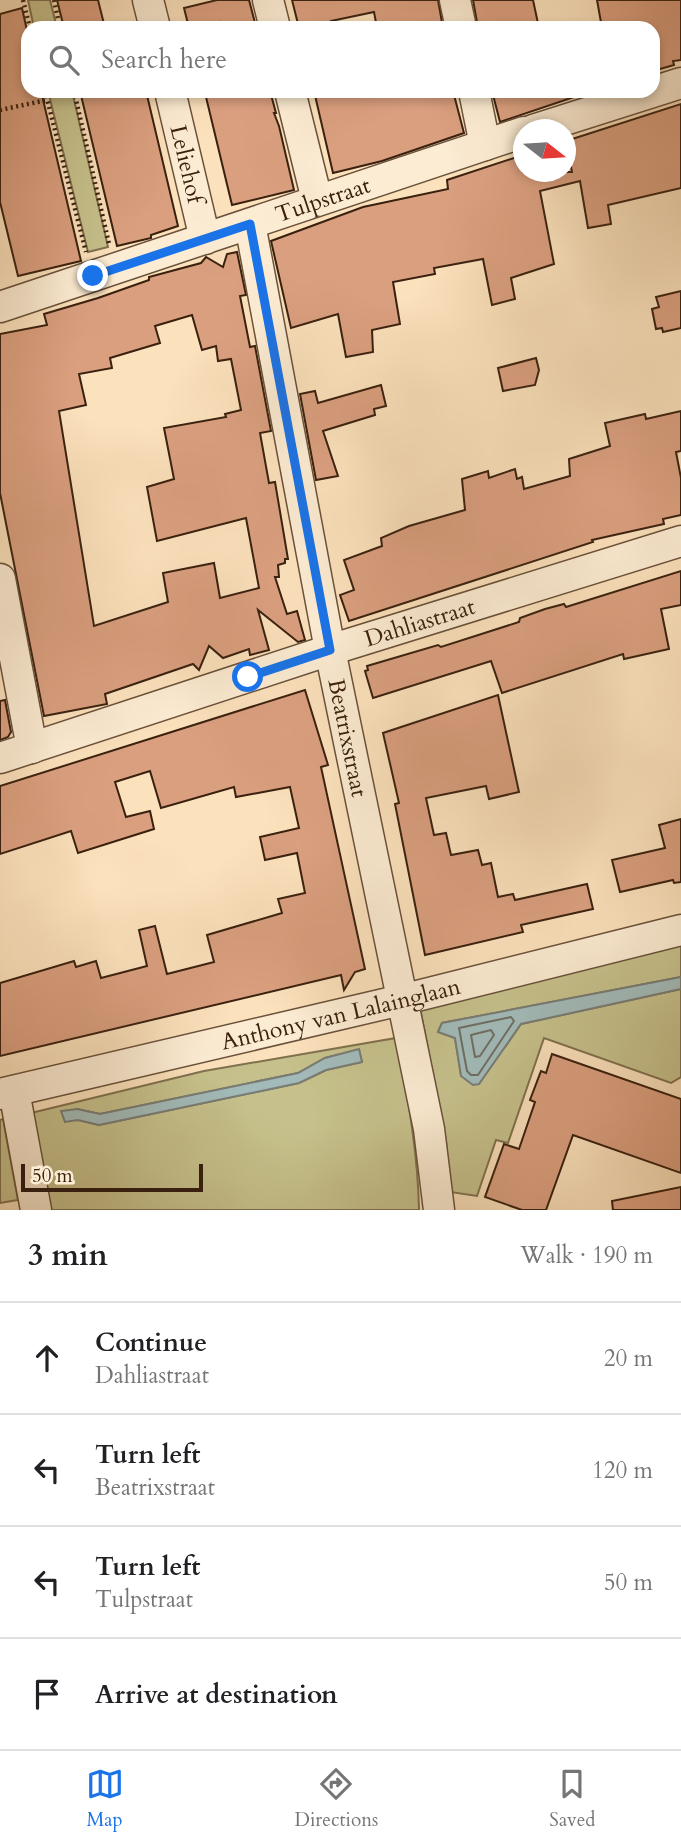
<!DOCTYPE html>
<meta charset="utf-8">
<style>
:root{--surface:#fff;--page:#f2f2f2;--text:#202124;--muted:#757577;--line:#e0e0e0;--accent:#1a73e8}
body{margin:0;font-family:Cardo,serif;background:var(--page);color:var(--text)}
.compass{position:absolute;left:513px;top:119px;width:63px;height:63px;border-radius:50%;background:var(--surface);box-shadow:0 4px 10px #0003;rotate:107deg}
.scale{position:absolute;left:21px;bottom:18px;width:182px;box-sizing:border-box;padding-left:7px;border:4px solid #3a210f;border-top:0;font-size:19px;line-height:24px;white-space:nowrap;color:#3a210f;-webkit-text-stroke:5px #fcecd3;paint-order:stroke}
.stop{position:absolute;width:21px;height:21px;margin:-16px;border:5px solid #1a73e8;border-radius:50%;background:#fff}
.stop.end{background:#1a73e8;border-color:#fff;box-shadow:0 2px 7px #0008}
.list{margin:0;padding:0;list-style:none}
h2{display:flex;justify-content:space-between;align-items:center;height:91px;margin:0;padding:0 28px;font-size:30px}
h2 small{font-size:23px;font-weight:400;color:var(--muted)}
.list li{display:grid;grid-template-columns:46px 1fr auto;gap:21px;align-items:center;box-sizing:border-box;height:112px;padding:0 28px;border-top:2px solid var(--line)}
.list b{display:block;font-size:26px;white-space:nowrap}
.list p{margin:0;font-size:23px;white-space:nowrap;color:var(--muted)}
.list em{font-size:23px;font-style:normal;color:var(--muted)}
.icon{flex:none;width:38px;height:38px;fill:none;stroke:currentColor;stroke-width:2;stroke-linecap:round;stroke-linejoin:round}
.map{position:relative;flex:none;width:681px;height:1210px;overflow:hidden}
.search{position:absolute;background:var(--surface);box-shadow:0 4px 10px #0003;left:21px;right:21px;top:21px;height:77px;display:flex;align-items:center;gap:18px;box-sizing:border-box;padding:0 24px;border-radius:21px;color:var(--muted);font-size:26px}
.sheet{height:539px;background:var(--surface)}
nav{display:flex;justify-content:space-around;align-items:center;box-sizing:border-box;height:98px;border-top:2px solid var(--line);background:var(--surface);font-size:19px;color:var(--muted)}
nav a{display:grid;justify-items:center;gap:4px}
nav .on{color:var(--accent)}
.map>svg:first-child{display:block}
.green{fill:#c6c18c;stroke:#80714e;stroke-width:2;fill-rule:evenodd}
.water{fill:#a2bbba;stroke:#787d76;stroke-width:2}
.lines{fill:none;stroke-linecap:round;stroke-linejoin:round}
.shore{stroke:#6e6e64;stroke-width:2}
.building{fill:#da9f7f;stroke:#3a210f;stroke-width:2;fill-rule:evenodd}
.minor-casing{stroke:#6a513a;stroke-width:33}
.path{stroke:#3a210f;stroke-width:4.5;stroke-dasharray:2 3.5;stroke-linecap:butt}
.minor{stroke:#fcecd3;stroke-width:30}
.route{stroke:#1a73e8;stroke-width:9}
.labels{text-anchor:middle;dominant-baseline:central;stroke-width:5;stroke-linejoin:round;paint-order:stroke}
.street-label{font-size:23px;fill:#3a210f;stroke:#fcecd3}
</style>
<div class="map">
<svg width="681" height="1210" viewBox="0 0 681 1210">
<rect width="100%" height="100%" fill="#fbe1bc"/>
<filter id="stains"><feTurbulence type="fractalNoise" baseFrequency=".00286" numOctaves="4"/><feColorMatrix values="0 0 0 0 .2 0 0 0 0 .09 0 0 0 0 .02 0 0 0 .5 -.17"/></filter>
<radialGradient id="worn" r=".72"><stop offset=".6" stop-color="#630" stop-opacity="0"/><stop offset="1" stop-color="#630" stop-opacity=".3"/></radialGradient>
<g class="green">
<path d="M28,0H50L57,28H34Z"/>
<path d="M48,91H72L108,247L88,252Z"/>
<path d="M681,941V977L442,1023L438,1032L455,1038L461,1075L505,1047L521,1024L681,989V1077L671,1083L544,1038L508,1143L496,1140L477,1196L450,1192L446,1141L420,1008Z"/>
<path d="M396,1038C408,1094 418,1152 419,1210H49L31,1113L204,1071ZM359,1050L362,1062L326,1070L299,1083L99,1125L78,1120L77,1109L100,1114L298,1073L325,1058Z"/>
<path d="M3,1119L18,1200L0,1203V1120Z"/>
</g>
<g class="water">
<path d="M681,977V989L521,1024L479,1084L473,1085L461,1076L455,1038L438,1032L442,1023Z"/>
<path d="M359,1049L362,1062L326,1070L299,1083L99,1125L78,1120L65,1122L61,1111L77,1109L100,1114L298,1073L325,1058Z"/>
</g>
<g class="lines">
<g class="shore">
<path d="M511,1017L514,1021L478,1075H471L467,1071L459,1028Z"/>
<path d="M491,1030L494,1035L480,1056L475,1057L471,1035Z"/>
</g>
</g>
<g class="building">
<path d="M57,0H98L105,28H64Z"/>
<path d="M217,0H249L255,23L234,28H222L220,22L189,28L184,8Z"/>
<path d="M292,0H438L443,28H377L374,12L331,21L333,28H299Z"/>
<path d="M473,0H533L539,28H478Z"/>
<path d="M597,0H681V60L673,61L674,65L653,71V28H602Z"/>
<path d="M22,8L28,35V91H41L81,261L18,276L0,202V14Z"/>
<path d="M80,91H146L178,226L151,235V238L117,246Z"/>
<path d="M228,91H270L276,113H274L279,126L294,190L232,205L206,97Z"/>
<path d="M314,91H453L464,133L382,161L333,173Z"/>
<path d="M492,91H580V95L500,122Z"/>
<path d="M681,104V188L608,205L611,224L588,228L580,181L540,191L554,264L511,278L515,299L492,305L483,259L434,268L435,274L393,282L400,324L372,330L373,352L346,357L338,314L291,328L271,241L363,207L448,189L447,180L520,156L523,172H572L566,141Z"/>
<path d="M237,252L246,295L240,296L250,347L255,346L271,431L260,433L269,483L275,482L288,559H285V563L278,565L279,577H275L287,614L297,611L305,640L298,642L258,610L269,650L250,655L249,649L223,658L209,646L199,670L193,664L105,694L107,704L44,716L0,493V334L47,325L44,314L98,298L149,280V277L201,263L206,257L223,267L227,254ZM192,315L202,350L216,346L218,361L231,359L241,410L225,414L226,417L164,428L174,479L147,487L157,541L246,518L259,588L220,598L214,563L163,573L168,602L94,626L59,411L86,405L79,374L112,368L110,358L160,343L155,326Z"/>
<path d="M681,291V328L663,332L662,328L656,329L652,309L659,307L656,297Z"/>
<path d="M536,358L539,370L535,385L503,391L498,368Z"/>
<path d="M381,385L386,406L374,409L375,415L323,431L338,476L316,480L300,394L315,391L318,403Z"/>
<path d="M681,411V451L676,452L681,478V515L663,519L664,524L592,540L593,542L349,621L340,595L354,590L344,560L382,546L381,538L409,526L465,510L462,479L488,471L489,478L515,469L517,479L522,477L524,489L570,476L569,459L610,446L605,423L645,414L646,419Z"/>
<path d="M681,571V605L661,609L669,649L624,659L623,654L502,693L491,661L373,698L365,671L368,670L367,666L438,645L441,647L519,622L520,618L545,609L564,604L566,607Z"/>
<path d="M305,690L328,765L321,767L365,969L355,972L344,990L341,975L0,1056V983L74,961L76,967L96,961L101,978L147,966L139,930L155,926L167,974L214,962L207,935L282,913L278,899L305,893L297,853L265,860L260,837L299,828L290,787L236,797L234,787L161,808L150,771L115,782L126,817L150,811L154,829L78,853L71,831L0,854V786Z"/>
<path d="M498,695L519,792L489,799L486,786L426,798L434,835L446,833L451,855L478,850L482,865L491,863L498,897L513,894L515,900L587,884L593,909L521,925L523,932L425,955L395,804L399,803L383,733Z"/>
<path d="M5,700L11,732L8,737L0,740V701Z"/>
<path d="M681,819V882L674,883L673,880L620,892L612,860L665,848L659,825Z"/>
<path d="M552,1054L681,1099V1173L573,1135L546,1210H522L485,1197L504,1144L519,1149L535,1102L530,1100L541,1071L546,1073Z"/>
<path d="M681,1187V1210H613L612,1201Z"/>
</g>
<g class="lines">
<g class="minor-casing">
<g id="minor">
<path d="M148,0L155,28"/>
<path d="M268,0L275,28"/>
<path d="M455,0L461,28"/>
<path id="s1" d="M170,91L205,239"/>
<path d="M290,91L317,200"/>
<path d="M474,91L485,145"/>
<path d="M533,130L681,83"/>
<path id="s2" d="M250,224L330,650L429,1129L439,1210"/>
<path id="s3" d="M0,307L524,132"/>
<path d="M0,579L32,748"/>
<path id="s4" d="M0,758L330,650L681,541"/>
<path d="M14,1091L36,1210"/>
<path id="s5" d="M0,1094L401,1000L681,930"/>
</g>
</g>
<g class="path">
<path d="M23,0L30,28"/>
<path d="M54,0L60,28"/>
<path d="M45,91L86,252"/>
<path d="M74,91L109,244"/>
<path d="M0,110L47,100"/>
</g>
<use href="#minor" class="minor"/>
</g>
<g class="lines">
<path class="route" d="M93,276L250,224L330,650L248,677"/>
</g>
<g class="labels">
<g class="street-label">
<text stroke="none"><textPath href="#s1" startOffset="75">Leliehof</textPath></text>
<text stroke="none"><textPath href="#s3" startOffset="340">Tulpstraat</textPath></text>
<text stroke="none"><textPath href="#s4" startOffset="441">Dahliastraat</textPath></text>
<text stroke="none"><textPath href="#s2" startOffset="523">Beatrixstraat</textPath></text>
<text stroke="none"><textPath href="#s5" startOffset="350">Anthony van Lalainglaan</textPath></text>
</g>
</g>
<rect width="100%" height="100%" filter="url(#stains)"/>
<rect width="100%" height="100%" fill="url(#worn)"/>
</svg>
<svg class="compass" viewBox="-18 -18 36 36"><path d="M0-13l5 13h-10z" fill="#e53935"/><path d="M0 13l5-13h-10z" fill="#757577"/></svg>
<div class="scale">50 m</div>
<div class="stop" style="left:248px;top:677px"></div>
<div class="stop end" style="left:93px;top:276px"></div>
<div class="search"><svg class="icon" aria-label="search" viewBox="0 0 24 24"><circle cx="10" cy="10" r="6"/><path d="M15 15l6 6"/></svg>Search here</div>
</div>
<section class="sheet">
<h2>3 min<small>Walk · 190 m</small></h2>
<ul class="list">
<li><svg class="icon" aria-label="ahead" viewBox="0 0 24 24"><path d="M12 20V5M6 11l6-6 6 6"/></svg><div><b>Continue</b><p>Dahliastraat</p></div><em>20 m</em></li>
<li><svg class="icon" aria-label="left" viewBox="0 0 24 24"><path d="M17 20v-9H6M10 6l-5 5 5 5"/></svg><div><b>Turn left</b><p>Beatrixstraat</p></div><em>120 m</em></li>
<li><svg class="icon" aria-label="left" viewBox="0 0 24 24"><path d="M17 20v-9H6M10 6l-5 5 5 5"/></svg><div><b>Turn left</b><p>Tulpstraat</p></div><em>50 m</em></li>
<li><svg class="icon" aria-label="arrive" viewBox="0 0 24 24"><path d="M6 21V4h12l-3 4 3 4H6"/></svg><div><b>Arrive at destination</b></div></li>
</ul>
</section>
<nav>
<a class="on"><svg class="icon" aria-label="map" viewBox="0 0 24 24"><path d="M3 6l6-2 6 2 6-2v14l-6 2-6-2-6 2zM9 4v14M15 6v14"/></svg>Map</a>
<a><svg class="icon" aria-label="directions" viewBox="0 0 24 24"><path d="M12 3l9 9-9 9-9-9zM9 14v-3h6M13 9l2 2-2 2"/></svg>Directions</a>
<a><svg class="icon" aria-label="saved" viewBox="0 0 24 24"><path d="M7 4h10v16l-5-4-5 4z"/></svg>Saved</a>
</nav>
